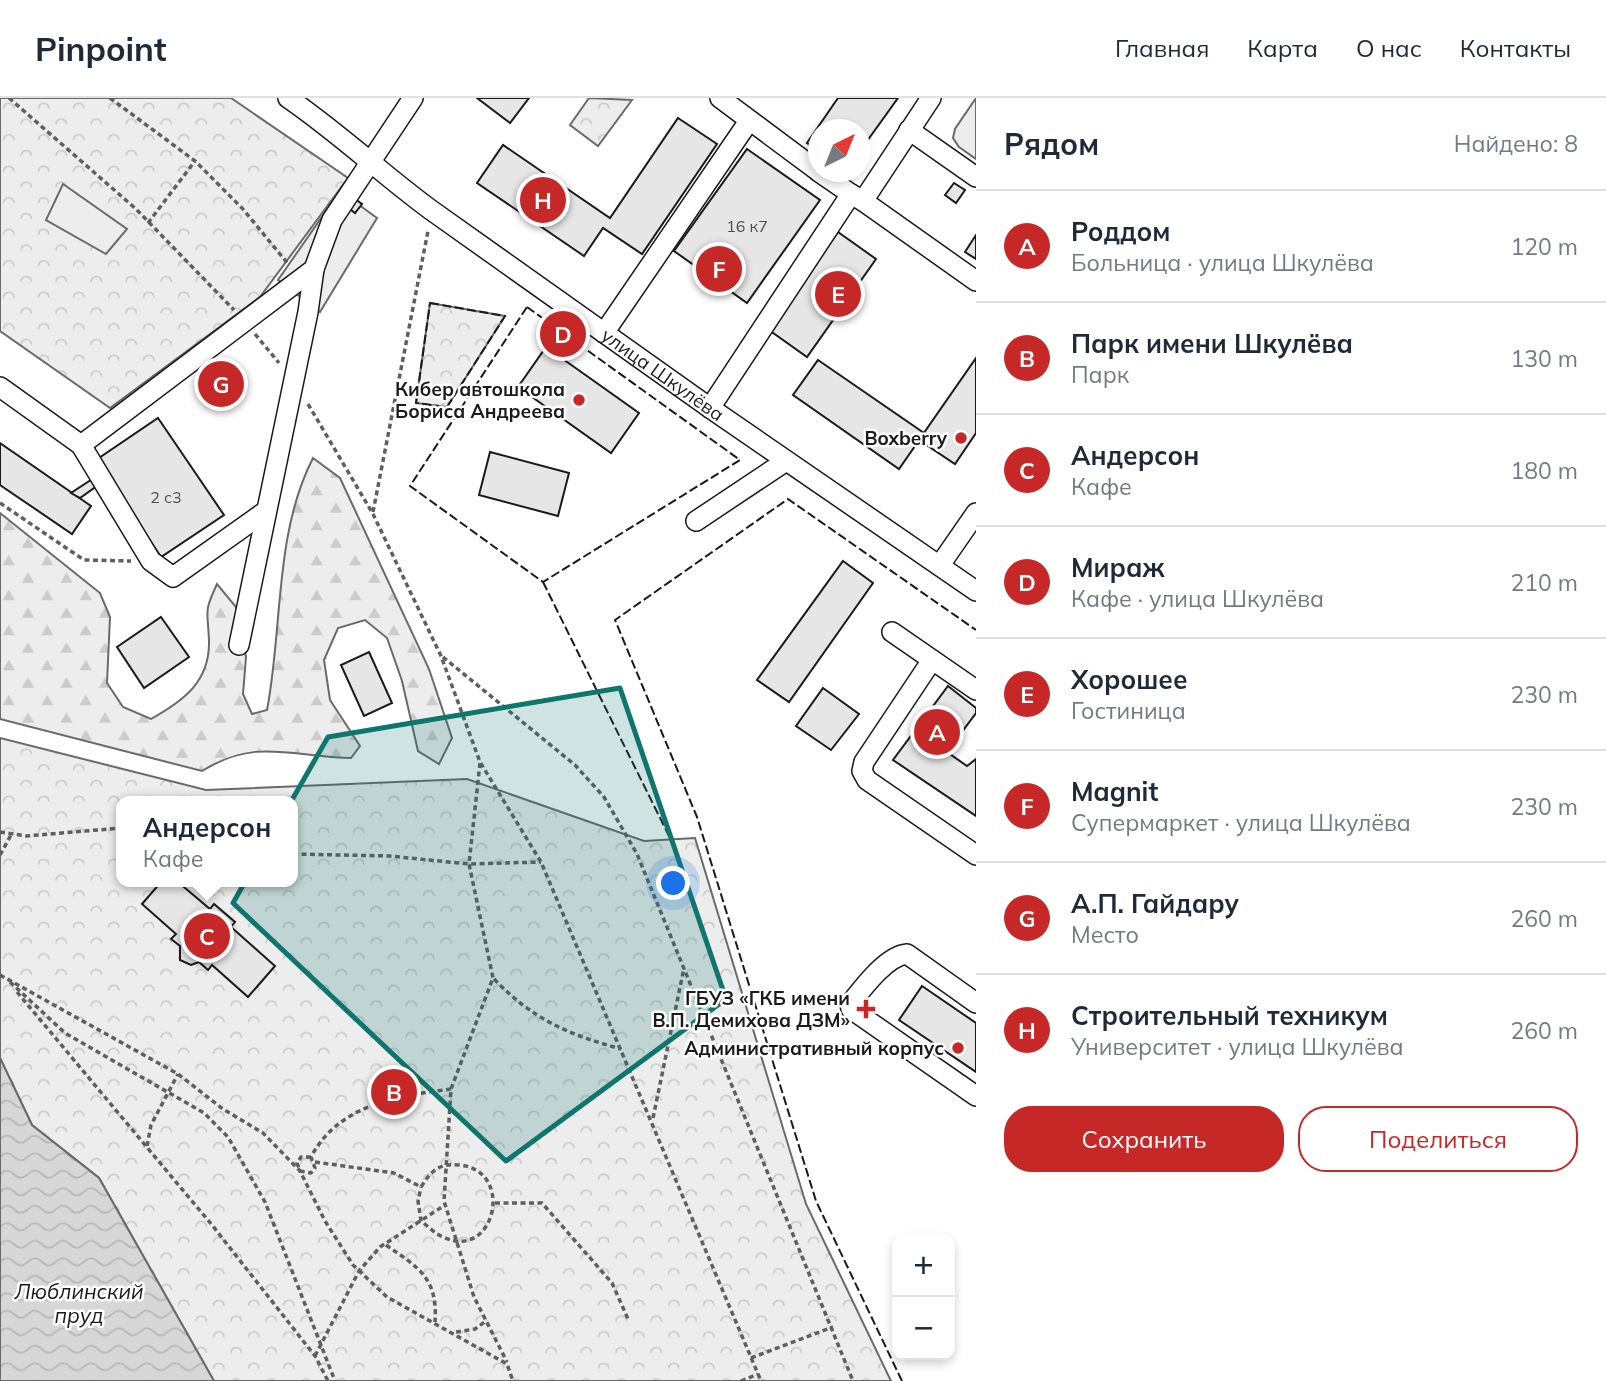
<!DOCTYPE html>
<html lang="ru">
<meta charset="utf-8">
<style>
:root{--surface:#fff;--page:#f6f6f7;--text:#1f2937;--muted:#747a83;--line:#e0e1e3;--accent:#c62828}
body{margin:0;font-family:Mulish,sans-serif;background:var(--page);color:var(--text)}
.controls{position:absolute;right:21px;bottom:21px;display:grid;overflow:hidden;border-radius:14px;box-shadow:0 4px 10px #0003}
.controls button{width:63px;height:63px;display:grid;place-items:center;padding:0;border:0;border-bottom:2px solid var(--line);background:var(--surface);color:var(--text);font:35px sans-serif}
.compass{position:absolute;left:808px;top:21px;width:63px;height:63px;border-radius:50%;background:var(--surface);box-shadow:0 4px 10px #0003;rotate:43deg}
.you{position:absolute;left:674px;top:786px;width:24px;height:24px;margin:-18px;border:5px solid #fff;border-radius:50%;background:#1a73e8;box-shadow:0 0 0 10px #1a73e833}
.badge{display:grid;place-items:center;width:46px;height:46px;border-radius:50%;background:var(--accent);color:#fff;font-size:23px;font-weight:700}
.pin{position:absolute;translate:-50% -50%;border:4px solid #fff;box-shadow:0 2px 7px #0006}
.popup{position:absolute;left:116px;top:698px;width:182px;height:91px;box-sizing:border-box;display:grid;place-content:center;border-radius:14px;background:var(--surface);filter:drop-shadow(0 2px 5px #0005);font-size:23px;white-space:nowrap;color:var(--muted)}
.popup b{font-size:26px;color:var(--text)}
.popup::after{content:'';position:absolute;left:50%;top:100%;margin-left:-14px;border:14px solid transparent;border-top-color:var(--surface)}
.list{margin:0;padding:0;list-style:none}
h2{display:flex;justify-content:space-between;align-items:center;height:91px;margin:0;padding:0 28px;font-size:30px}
h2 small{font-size:23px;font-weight:400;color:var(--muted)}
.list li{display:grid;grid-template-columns:46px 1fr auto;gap:21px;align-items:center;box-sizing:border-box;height:112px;padding:0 28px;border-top:2px solid var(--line)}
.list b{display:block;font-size:26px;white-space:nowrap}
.list p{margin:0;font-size:23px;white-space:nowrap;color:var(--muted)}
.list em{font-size:23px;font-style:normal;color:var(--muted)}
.actions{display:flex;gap:14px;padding:21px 28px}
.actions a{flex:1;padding:16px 0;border:2px solid var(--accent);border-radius:28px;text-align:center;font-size:24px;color:var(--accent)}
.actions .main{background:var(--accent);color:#fff}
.map{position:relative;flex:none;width:976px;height:1283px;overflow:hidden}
header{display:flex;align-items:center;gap:42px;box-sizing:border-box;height:98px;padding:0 35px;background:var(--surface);border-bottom:2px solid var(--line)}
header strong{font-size:33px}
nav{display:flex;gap:38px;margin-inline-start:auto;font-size:24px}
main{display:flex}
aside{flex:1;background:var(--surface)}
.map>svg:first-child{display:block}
.forest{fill:url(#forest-firs);stroke:#6a6a6a;stroke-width:2}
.park{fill:url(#park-crowns);stroke:#6a6a6a;stroke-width:2;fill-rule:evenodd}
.pitch{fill:#ededed;stroke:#6a6a6a;stroke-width:2}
.water{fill:url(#water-waves);stroke:#6a6a6a;stroke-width:2}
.building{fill:#e6e6e6;stroke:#1a1a1a;stroke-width:2}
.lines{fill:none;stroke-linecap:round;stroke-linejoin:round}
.minor-casing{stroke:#1a1a1a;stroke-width:22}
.path{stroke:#5f5f5f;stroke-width:3.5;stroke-dasharray:5 3.5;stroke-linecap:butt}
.minor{stroke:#fff;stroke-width:19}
.fence{stroke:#1a1a1a;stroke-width:2;stroke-dasharray:9 3.5;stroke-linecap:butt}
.marked{fill:#0f766e;fill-opacity:0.2;stroke:#0f766e;stroke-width:5;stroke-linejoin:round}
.poi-dot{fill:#c62828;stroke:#fff;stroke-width:2.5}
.labels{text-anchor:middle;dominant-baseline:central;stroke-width:5;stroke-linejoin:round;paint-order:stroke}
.number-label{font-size:16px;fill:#4d4d4d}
.street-label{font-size:19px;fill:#1a1a1a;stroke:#fff}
.poi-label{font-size:19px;font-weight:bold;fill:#1a1a1a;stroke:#fff;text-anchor:end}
.water-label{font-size:21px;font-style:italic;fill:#1a1a1a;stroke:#fff}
</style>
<header>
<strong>Pinpoint</strong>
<nav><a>Главная</a><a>Карта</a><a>О нас</a><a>Контакты</a></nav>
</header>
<main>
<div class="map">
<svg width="976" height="1283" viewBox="0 0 976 1283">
<defs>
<pattern id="forest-firs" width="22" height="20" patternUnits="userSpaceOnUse" patternTransform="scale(1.75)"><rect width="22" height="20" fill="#ededed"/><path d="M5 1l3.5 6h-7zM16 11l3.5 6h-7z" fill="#cbcbcb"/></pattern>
<pattern id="park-crowns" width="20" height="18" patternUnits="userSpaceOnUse" patternTransform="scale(1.75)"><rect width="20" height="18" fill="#ededed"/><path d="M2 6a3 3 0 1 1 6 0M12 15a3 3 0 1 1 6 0" fill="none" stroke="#cbcbcb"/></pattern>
<pattern id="water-waves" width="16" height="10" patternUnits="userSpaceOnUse" patternTransform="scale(1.75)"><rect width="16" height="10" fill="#d7d7d7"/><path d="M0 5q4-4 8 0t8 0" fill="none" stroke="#b8b8b8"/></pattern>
</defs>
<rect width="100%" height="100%" fill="#fff"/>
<path class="forest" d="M313,360L340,380L429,571L452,640L439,666L418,653L402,583L387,540L365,522L338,530L324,562L330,602L360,648L351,660C291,659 257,639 202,673L0,621V415L100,495L110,519L107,585L123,609L151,621C183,603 210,584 209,543C208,512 203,516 217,486L236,509L246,559L243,596L252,616L267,612C283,529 274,436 313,360Z"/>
<g class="park">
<path d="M0,0H231L348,80L260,199L110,310L0,233Z"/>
<path d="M589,0L632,2L598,48L570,27Z"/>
<path d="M430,205L505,218L447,309L416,305Z"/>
<path d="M0,640L206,692L467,681L644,743L695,740L806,1106L891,1283H214L99,1080L32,1027L0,960ZM121,703H293V784H121Z"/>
</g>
<g class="pitch">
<path d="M976,0V61L959,49L953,40L955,31Z"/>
<path d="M63,86L127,131L106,156L46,122Z"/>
<path d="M340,93L377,120L320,214L278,182Z"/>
</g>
<path class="water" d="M0,960L32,1027L99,1080L214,1283H0Z"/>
<g class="building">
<path d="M477,0H529L510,25Z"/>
<path d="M838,0H898L860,53V32H818V53L807,45Z"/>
<path d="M678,20L717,46L642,156L603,130L584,158L477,85L503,47L610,120Z"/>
<path d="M747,51L820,102L747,205L674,153Z"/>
<path d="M954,85L965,92L956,105L945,97Z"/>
<path d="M351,98L362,106L355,115L345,107Z"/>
<path d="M838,134L876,161L807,259L769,232Z"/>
<path d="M976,137V161L965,154Z"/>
<path d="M546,249L639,315L611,355L518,289Z"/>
<path d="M976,260V335L955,366L919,342Z"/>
<path d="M818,262L924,335L899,371L793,297Z"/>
<path d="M158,320L224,417L161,459L96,362Z"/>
<path d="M0,345L91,408L72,436L0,387Z"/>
<path d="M490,354L569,375L558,418L479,397Z"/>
<path d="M103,374L108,380L80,400L71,395Z"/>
<path d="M843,463L873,485L789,604L757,582Z"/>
<path d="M161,519L189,559L144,590L117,549Z"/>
<path d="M369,554L392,605L364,618L341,567Z"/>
<path d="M948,588L976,610V615L947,654L967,668L976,661V718L893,662Z"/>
<path d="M823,590L859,616L831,652L796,628Z"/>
<path d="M161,784H178L210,811L214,806L235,824L231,829L275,868L248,899L212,867L208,872L199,864L191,867L180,862V848L171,841L176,836L142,806Z"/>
<path d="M922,888L976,925V974L899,922Z"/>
</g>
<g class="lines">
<g class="minor-casing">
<g id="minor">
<path id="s1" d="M288,0C339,35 382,76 431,112L710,310L976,493"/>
<path d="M720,0L818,73"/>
<path d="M909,32L976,79"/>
<path d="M819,74L851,96"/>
<path d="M863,103L976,183"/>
<path d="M604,235L749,23"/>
<path d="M0,289L81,347L314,171L332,122L413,0"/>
<path d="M710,310L851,96L863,103L931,0"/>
<path d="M81,347L151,463L173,479L266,413"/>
<path d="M696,423L786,363"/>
<path d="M940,467L976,415"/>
<path d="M892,534L976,592"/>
<path d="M239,547L308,214L314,171"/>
<path d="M932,562L864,664L862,673L867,682L976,757"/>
<path d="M976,905L907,856C886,858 862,891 850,906L851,911L976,998"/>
</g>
</g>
<g class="path">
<path d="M9,0L136,111L234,212"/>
<path d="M110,0L195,63L242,110L289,167"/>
<path d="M148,125L195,63"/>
<path d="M255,236L279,265"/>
<path d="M308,306L373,416L441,558L480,664L541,764L761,1283"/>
<path d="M0,405L84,462L131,463"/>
<path d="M373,414L428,133"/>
<path d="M443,559L575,667L604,699L637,756L853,1283"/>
<path d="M480,665L469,766L493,880L451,991L444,1103L474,1199L507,1264"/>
<path d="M0,734L26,738L121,730"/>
<path d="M293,756L389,758L469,766L541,764"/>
<path d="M0,757L11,737"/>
<path d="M0,877L178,976L223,1011L263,1035L300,1073L325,1123L353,1167L387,1199L507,1266L513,1283"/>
<path d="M494,881C534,922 567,936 621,951"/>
<path d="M10,884L65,935L204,1015L228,1039L265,1104L335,1283"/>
<path d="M17,894L212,1127L315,1258L328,1283"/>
<path d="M653,1020L684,870"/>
<path d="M147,1048L151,1027L178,976"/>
<path d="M311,1059H301L297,1065L300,1073L311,1075L315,1070L311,1059C339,1006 398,998 451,991"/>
<path d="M315,1064L394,1075L421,1089C431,1073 439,1065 459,1067C516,1072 495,1164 443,1139C435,1136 428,1128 421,1123L418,1103L421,1089"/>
<path d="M495,1105H542L612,1185L628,1221"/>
<path d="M386,1147C419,1170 438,1180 435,1224"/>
<path d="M456,1234L475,1231L486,1223"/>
<path d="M315,1258L359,1173L380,1149L445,1107"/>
<path d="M751,1260L833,1229"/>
<path d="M741,1283L758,1276"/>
</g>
<use href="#minor" class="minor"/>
<g class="fence">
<path d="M430,205L505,218L447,309L416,305Z"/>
<path d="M527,209L740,362L543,484L410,388Z"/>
<path d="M543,484L669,738"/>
<path d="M902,1283L816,1103L697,719L615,522L788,401L976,532"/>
</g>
</g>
<path class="marked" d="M620,590L726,901L506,1063L233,805L328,639Z"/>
<g class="poi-dot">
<circle cx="579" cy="302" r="7"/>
<circle cx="961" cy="340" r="7"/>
<path d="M862.5 900.5h7v7h7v7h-7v7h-7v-7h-7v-7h7z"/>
<circle cx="958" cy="950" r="7"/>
</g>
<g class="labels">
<g class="number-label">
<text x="747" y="128">16 к7</text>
<text x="166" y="399">2 с3</text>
</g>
<g class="street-label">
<text stroke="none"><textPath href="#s1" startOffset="466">улица Шкулёва</textPath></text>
</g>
<g class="poi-label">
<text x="565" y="291">Кибер автошкола<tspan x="565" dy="22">Бориса Андреева</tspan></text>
<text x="947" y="340">Boxberry</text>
<text x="850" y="900">ГБУЗ «ГКБ имени<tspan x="850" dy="22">В.П. Демихова ДЗМ»</tspan></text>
<text x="944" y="950">Административный корпус</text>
</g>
<g class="water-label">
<text x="79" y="1193">Люблинский<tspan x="79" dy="24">пруд</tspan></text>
</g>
</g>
</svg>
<div class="controls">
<button>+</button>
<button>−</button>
</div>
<svg class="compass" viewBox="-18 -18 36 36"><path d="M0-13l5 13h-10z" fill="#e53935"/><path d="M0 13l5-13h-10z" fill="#747a83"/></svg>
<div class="you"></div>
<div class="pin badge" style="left:937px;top:634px">A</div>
<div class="pin badge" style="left:394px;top:994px">B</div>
<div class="pin badge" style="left:207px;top:838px">C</div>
<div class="popup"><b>Андерсон</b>Кафе</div>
<div class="pin badge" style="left:563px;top:236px">D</div>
<div class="pin badge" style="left:838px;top:196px">E</div>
<div class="pin badge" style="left:719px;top:171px">F</div>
<div class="pin badge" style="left:221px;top:286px">G</div>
<div class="pin badge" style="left:543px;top:102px">H</div>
</div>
<aside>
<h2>Рядом<small>Найдено: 8</small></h2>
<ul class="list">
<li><span class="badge">A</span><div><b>Роддом</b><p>Больница · улица Шкулёва</p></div><em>120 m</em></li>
<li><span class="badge">B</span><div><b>Парк имени Шкулёва</b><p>Парк</p></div><em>130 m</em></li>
<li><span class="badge">C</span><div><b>Андерсон</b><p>Кафе</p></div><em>180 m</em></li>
<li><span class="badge">D</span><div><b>Мираж</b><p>Кафе · улица Шкулёва</p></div><em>210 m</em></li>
<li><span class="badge">E</span><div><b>Хорошее</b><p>Гостиница</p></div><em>230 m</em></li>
<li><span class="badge">F</span><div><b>Magnit</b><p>Супермаркет · улица Шкулёва</p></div><em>230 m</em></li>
<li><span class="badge">G</span><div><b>А.П. Гайдару</b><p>Место</p></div><em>260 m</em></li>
<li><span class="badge">H</span><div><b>Строительный техникум</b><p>Университет · улица Шкулёва</p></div><em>260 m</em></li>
</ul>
<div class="actions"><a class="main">Сохранить</a><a>Поделиться</a></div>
</aside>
</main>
